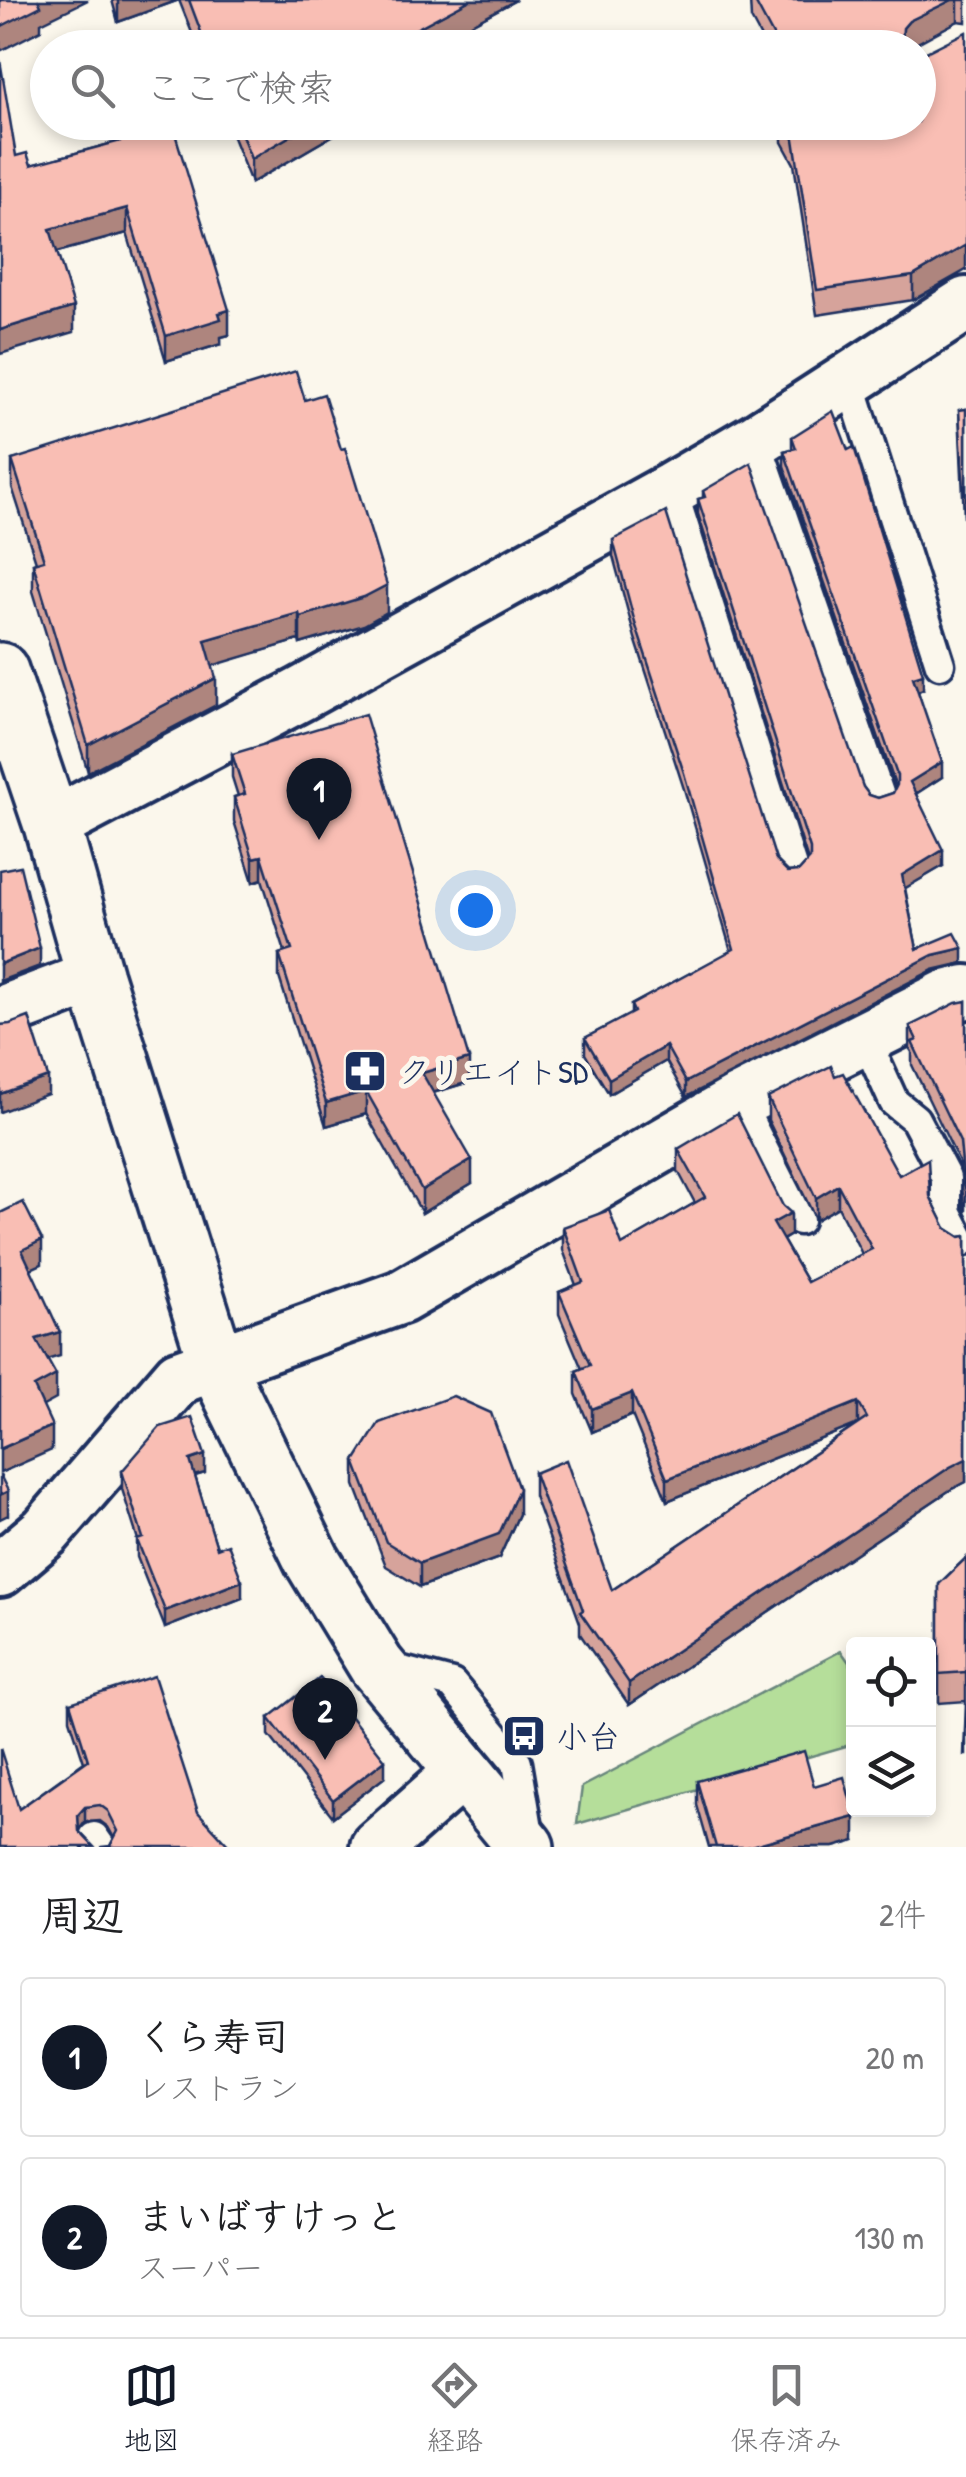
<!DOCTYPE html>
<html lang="ja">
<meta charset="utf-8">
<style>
:root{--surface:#fff;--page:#f6f6f6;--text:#202124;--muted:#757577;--line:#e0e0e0;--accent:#111827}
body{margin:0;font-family:"Patrick Hand","Klee One",sans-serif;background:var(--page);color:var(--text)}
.controls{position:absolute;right:30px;bottom:30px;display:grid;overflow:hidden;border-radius:10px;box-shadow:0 5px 15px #0003}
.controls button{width:90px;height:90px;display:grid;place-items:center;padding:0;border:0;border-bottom:2px solid var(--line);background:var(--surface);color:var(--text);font:50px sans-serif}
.you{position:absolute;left:475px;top:910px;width:35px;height:35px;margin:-25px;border:8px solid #fff;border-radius:50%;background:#1a73e8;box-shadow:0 0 0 15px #1a73e833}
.badge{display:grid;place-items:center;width:65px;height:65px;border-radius:50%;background:var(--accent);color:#fff;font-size:32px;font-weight:700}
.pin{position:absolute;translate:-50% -82px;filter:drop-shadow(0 2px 5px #0008)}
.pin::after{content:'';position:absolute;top:52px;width:35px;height:30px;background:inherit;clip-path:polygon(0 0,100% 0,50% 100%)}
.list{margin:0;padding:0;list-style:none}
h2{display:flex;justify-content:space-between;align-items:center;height:130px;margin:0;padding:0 40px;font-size:42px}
h2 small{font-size:32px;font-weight:400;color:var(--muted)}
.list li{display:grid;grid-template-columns:65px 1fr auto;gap:30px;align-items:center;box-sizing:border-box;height:160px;margin:0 20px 20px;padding:0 20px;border:2px solid var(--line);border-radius:10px}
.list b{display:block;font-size:38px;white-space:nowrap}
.list p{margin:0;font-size:32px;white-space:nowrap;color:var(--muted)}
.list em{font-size:32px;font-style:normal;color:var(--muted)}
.icon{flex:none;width:55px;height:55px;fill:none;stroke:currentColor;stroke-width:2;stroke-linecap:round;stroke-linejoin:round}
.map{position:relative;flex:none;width:966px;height:1847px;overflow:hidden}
.search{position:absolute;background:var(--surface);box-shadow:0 5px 15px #0003;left:30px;right:30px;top:30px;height:110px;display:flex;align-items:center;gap:25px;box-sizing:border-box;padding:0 35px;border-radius:55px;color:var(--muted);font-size:38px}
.sheet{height:490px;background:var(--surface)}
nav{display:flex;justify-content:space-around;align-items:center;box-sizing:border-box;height:140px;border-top:2px solid var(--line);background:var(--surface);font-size:28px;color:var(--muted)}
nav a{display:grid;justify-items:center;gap:5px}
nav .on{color:var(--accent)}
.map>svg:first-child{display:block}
.green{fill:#b5de9a;stroke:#68867c;stroke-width:2.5}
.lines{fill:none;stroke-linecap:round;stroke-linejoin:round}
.service-casing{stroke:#1b2f5e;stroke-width:35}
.minor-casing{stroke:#1b2f5e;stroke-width:60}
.tertiary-casing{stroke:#1b2f5e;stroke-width:62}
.service{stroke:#fbf7ec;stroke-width:28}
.minor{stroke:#fbf7ec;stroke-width:52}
.tertiary{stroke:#fbf7ec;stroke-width:55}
.wall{fill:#d6a39b;stroke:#1b2f5e;stroke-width:2.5}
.shaded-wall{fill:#ae857e;stroke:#1b2f5e;stroke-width:2.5}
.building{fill:#f9beb4;stroke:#1b2f5e;stroke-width:2.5}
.labels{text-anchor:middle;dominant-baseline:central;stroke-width:10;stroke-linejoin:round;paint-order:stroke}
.poi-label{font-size:32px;fill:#1b2f5e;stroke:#fbf7ec;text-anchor:start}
</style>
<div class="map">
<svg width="966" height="1847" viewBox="0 0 966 1847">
<rect width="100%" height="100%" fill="#fbf7ec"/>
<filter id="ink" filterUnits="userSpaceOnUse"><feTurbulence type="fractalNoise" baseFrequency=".01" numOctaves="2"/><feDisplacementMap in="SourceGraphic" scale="20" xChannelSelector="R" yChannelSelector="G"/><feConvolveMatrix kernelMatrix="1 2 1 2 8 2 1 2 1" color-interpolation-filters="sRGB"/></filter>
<g filter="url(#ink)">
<path class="green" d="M841,1651L853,1668V1744L577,1824L582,1787Z"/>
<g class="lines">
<g class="service-casing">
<g id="service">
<path d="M849,379L940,664"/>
<path d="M756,440L880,796"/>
<path d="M672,489L793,870"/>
<path d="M865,1038L894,1102L915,1119L946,1178V1211L962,1242"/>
<path d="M739,1101L799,1220"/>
<path d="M387,1667L452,1684L517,1763L529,1834"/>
<path d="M94,1837L101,1847"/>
</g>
</g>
<g class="minor-casing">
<g id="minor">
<path d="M52,825L301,694L672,489L756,440L966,304"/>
<path d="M0,1013L95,977"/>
<path d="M0,1570L46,1531L179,1377L401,1297L739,1101L946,997L966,992"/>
<path d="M377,1847L462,1772"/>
</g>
</g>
<g class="tertiary-casing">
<path id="tertiary" d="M0,671L52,825L95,977L219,1370L312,1560L376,1665L526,1847"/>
</g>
<use href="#service" class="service"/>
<use href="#minor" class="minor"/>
<use href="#tertiary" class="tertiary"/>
</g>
<g class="wall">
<path d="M112,0H516L426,48H198L179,0L118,22Z"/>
<path d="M750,0H966V22L958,21L909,46L766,47L751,19Z"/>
<path d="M227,122H356L251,183Z"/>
<path d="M779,122H918L913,300L817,315L794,164L782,142V127Z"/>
<path d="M173,127L229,335L221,337V344L166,361L127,233L57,252L74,332L16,156L31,165Z"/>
<path d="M305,400L387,612L364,625L300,644L299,640L212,665L216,705L88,772L33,591V563L36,562L12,487V460Z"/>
<path d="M966,409V518H964L959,410Z"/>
<path d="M792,437L923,689L918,691L942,777L916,794L943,866L905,888L917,949L963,963L933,970L686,1097L666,1061L609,1094L585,1054V1038L631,1014V1005L731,951L684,789L635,638L613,556V540L776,860L788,872L799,871L808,861L698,514V499L703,498V491L863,787L869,795L878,798L893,793L896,787L784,466V451L792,449Z"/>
<path d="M232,754L469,1082L433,1093L472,1183L422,1213L366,1114L326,1126L279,977V954L285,952L262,879L253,882L234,821V797L238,796L232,777Z"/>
<path d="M966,1001V1212L964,1207L960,1164L912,1065V1052L910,1049V1026Z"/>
<path d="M835,1076L899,1175L930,1196L946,1228L960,1237L966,1236V1482L950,1490L629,1705L580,1634V1623L534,1496V1473L612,1590L858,1424L667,1501L632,1415L592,1432L576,1394V1371L582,1369L559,1314V1292L576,1285L563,1250V1227L622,1245L695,1203L678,1171V1149L791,1235L783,1240L807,1282L862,1254L838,1207L816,1220L768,1120V1098Z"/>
<path d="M355,1461L519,1514L499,1558L420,1587L386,1566L355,1485Z"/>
<path d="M122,1471L205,1473L195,1476L217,1548L242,1598L165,1628L137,1557V1540H138L122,1489Z"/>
<path d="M966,1558V1755H964L966,1701L939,1703V1584Z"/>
<path d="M70,1703L198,1812L110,1846L114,1838L108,1827L100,1821L85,1822L79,1829L19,1809L84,1762L70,1719Z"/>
<path d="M269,1718L385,1777L333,1817L269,1735Z"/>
<path d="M697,1781L814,1786L855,1841L834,1847H709L697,1805Z"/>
</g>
<g class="shaded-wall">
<path d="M38,0H88L41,23V30L0,51V27Z"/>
<path d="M118,0H179L118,22Z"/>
<path d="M470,0H516L426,48H380Z"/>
<path d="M952,0H958V21L908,48H902L903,28L909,21Z"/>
<path d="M314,122H356L251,183V159Z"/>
<path d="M127,208V233L50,254V229Z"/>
<path d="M966,245V270L913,300V276Z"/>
<path d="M74,307V332L0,354V330Z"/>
<path d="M229,310V335L221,337V344L166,361V336L219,313Z"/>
<path d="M387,585V612L364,625L300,644V617Z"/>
<path d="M299,613V640L205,668V640Z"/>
<path d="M923,674V689L913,693V677Z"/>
<path d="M216,678V705L88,772V745Z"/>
<path d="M942,762V777L910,797V782Z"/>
<path d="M943,850V866L902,890V875Z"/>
<path d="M262,856V879L253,882V858Z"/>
<path d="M40,948V966L0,981V964Z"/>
<path d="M963,948V963L933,970L686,1097V1082L933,955Z"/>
<path d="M666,1046V1061L609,1094V1079Z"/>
<path d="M469,1059V1082L422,1096V1073Z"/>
<path d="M48,1077V1094L0,1112V1094Z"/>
<path d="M366,1091V1114L326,1126V1103Z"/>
<path d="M472,1160V1183L422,1213V1190Z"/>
<path d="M838,1185V1207L816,1220V1198Z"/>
<path d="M791,1213V1235L773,1245V1223Z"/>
<path d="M42,1240V1264L22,1273V1250Z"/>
<path d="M60,1332V1356L36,1363V1339Z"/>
<path d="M56,1375V1399L34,1411V1387Z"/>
<path d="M632,1393V1415L592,1432V1409Z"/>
<path d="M858,1402V1424L667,1501V1479Z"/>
<path d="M52,1426V1450L0,1473V1449Z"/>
<path d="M205,1455V1473L190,1477V1460Z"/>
<path d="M966,1459V1482L950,1490L629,1705V1683L950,1467Z"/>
<path d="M519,1489V1514L499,1558L420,1587V1563Z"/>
<path d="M8,1491V1515L0,1519V1495Z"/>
<path d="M242,1581V1598L165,1628V1611Z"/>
<path d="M385,1760V1777L333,1817V1800Z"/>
<path d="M85,1807V1822L78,1831V1815Z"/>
<path d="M855,1817V1841L834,1847H747Z"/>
</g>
<g class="building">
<path d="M0,0H38L41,6L0,27Z"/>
<path d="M189,0H470L380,48H207Z"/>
<path d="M754,0H952L909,21L903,28L902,43L906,48H765L776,41Z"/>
<path d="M966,32V245L913,276L817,290L794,139L784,122H918V52H926Z"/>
<path d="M0,60L16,156L27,153L31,165L173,127L229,310L219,313L221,319L166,336L127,208L50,229L74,307L0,330Z"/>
<path d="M237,122H314L251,159Z"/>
<path d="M296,371L305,400L324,394L341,449L345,448L387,585L364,597L300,617L299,613L205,640L216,678L88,745L33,563L44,560L12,460Z"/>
<path d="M966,409V494H964L959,410Z"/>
<path d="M833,411L848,450L854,447L923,674L913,677L942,762L910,782L943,850L902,875L917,949L955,933L963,948L933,955L686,1082L666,1046L609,1079L585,1038L634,1012L631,1005L734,949L684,773L635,623L613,540L666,512L776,860L788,872L799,871L810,859V849L698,499L705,497L703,491L751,463L863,787L869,795L878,798L893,793L897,785V775L784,451L796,448L792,437Z"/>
<path d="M365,714L469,1059L422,1073L472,1160L422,1190L366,1091L326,1103L279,954L292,950L262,856L253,858L234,797L245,794L232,754Z"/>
<path d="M20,866L40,948L0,964V870Z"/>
<path d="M966,1001V1190L964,1184L960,1142L912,1042L917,1040L910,1026L956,1003Z"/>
<path d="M29,1017L48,1077L0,1094V1025L10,1024Z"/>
<path d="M831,1066L835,1076L843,1073L899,1175L928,1159L930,1196L946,1228L960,1237L966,1236V1459L950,1467L629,1683L580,1612L583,1610L534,1473L566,1460L612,1590L867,1418L858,1402L667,1479L632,1393L592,1409L576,1371L590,1365L559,1292L583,1282L563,1227L609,1210L622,1245L705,1197L678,1149L737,1114L783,1206L791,1213L773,1223L807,1282L872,1249L838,1185L816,1198L768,1098Z"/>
<path d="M23,1202L42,1240L22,1250L60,1332L36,1339L56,1375L34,1387L52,1426L0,1449V1213Z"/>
<path d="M453,1396L491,1413L519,1489L499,1534L420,1563L386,1542L355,1461L379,1423Z"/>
<path d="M192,1417L205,1455L190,1460L217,1548L228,1544L242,1581L165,1611L137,1540L143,1538L122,1471L160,1427Z"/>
<path d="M0,1475L8,1491L0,1495Z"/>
<path d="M966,1558V1672L939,1674V1584Z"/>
<path d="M154,1676L198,1812L230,1847H101L110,1846L118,1831L108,1811L100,1805L85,1807L78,1815L79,1831L94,1847H0V1748L19,1809L88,1760L70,1703Z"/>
<path d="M320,1678L385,1760L333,1800L269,1718Z"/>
<path d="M804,1751L814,1786L844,1777L855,1817L747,1847H716L697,1781Z"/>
</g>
</g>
<defs>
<g id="pharmacy-square" transform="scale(2.25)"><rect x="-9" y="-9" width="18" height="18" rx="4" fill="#1b2f5e" stroke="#fbf7ec"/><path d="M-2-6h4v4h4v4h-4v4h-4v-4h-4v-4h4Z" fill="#fff"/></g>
<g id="bus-square" transform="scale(2.25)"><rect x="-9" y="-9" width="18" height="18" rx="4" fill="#1b2f5e" stroke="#fbf7ec"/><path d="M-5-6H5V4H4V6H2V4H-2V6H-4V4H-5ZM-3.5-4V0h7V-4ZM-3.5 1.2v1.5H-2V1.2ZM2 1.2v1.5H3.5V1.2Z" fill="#fff"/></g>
</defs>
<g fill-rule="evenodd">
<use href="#pharmacy-square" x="365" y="1071"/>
<use href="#bus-square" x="524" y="1736"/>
</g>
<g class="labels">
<g class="poi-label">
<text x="398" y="1071">クリエイトSD</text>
<text x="556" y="1736">小台</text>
</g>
</g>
</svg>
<div class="controls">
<button><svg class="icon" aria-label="locate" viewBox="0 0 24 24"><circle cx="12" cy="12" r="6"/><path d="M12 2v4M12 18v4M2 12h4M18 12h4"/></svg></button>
<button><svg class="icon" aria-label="layers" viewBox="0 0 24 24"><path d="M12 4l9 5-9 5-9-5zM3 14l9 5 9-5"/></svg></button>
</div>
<div class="you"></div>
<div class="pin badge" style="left:319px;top:840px">1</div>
<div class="pin badge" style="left:325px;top:1760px">2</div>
<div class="search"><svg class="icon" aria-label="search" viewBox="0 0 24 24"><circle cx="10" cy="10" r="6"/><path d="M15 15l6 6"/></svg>ここで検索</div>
</div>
<section class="sheet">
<h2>周辺<small>2件</small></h2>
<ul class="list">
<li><span class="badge">1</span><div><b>くら寿司</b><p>レストラン</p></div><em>20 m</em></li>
<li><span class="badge">2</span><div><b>まいばすけっと</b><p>スーパー</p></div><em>130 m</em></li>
</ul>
</section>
<nav>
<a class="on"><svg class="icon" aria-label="map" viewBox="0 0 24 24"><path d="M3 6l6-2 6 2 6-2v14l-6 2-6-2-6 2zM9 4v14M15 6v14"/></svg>地図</a>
<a><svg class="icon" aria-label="directions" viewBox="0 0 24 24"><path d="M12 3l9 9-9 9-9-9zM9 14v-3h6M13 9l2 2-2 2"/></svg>経路</a>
<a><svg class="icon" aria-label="saved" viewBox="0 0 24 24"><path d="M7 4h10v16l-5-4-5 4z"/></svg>保存済み</a>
</nav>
